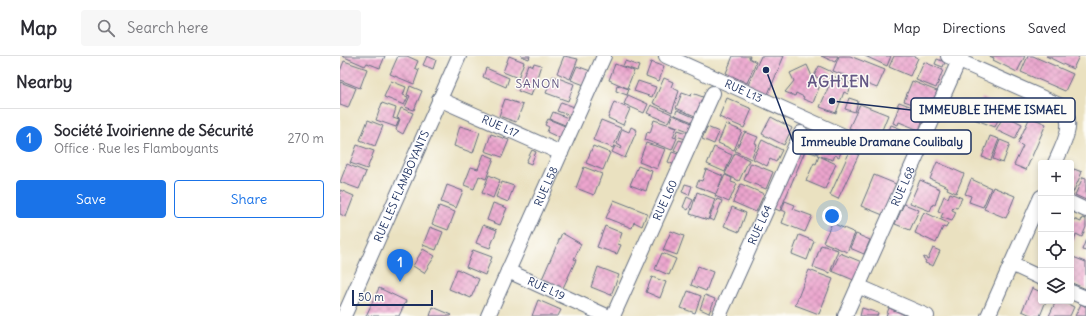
<!DOCTYPE html>
<meta charset="utf-8">
<style>
:root{--surface:#fff;--page:#f7f7f7;--text:#2b2b33;--muted:#7c7c81;--line:#e1e1e2;--accent:#1a73e8}
body{margin:0;font-family:Delius,sans-serif;background:var(--page);color:var(--text)}
.controls{position:absolute;right:12px;bottom:12px;display:grid;overflow:hidden;border-radius:4px;box-shadow:0 2px 6px #0003}
.controls button{width:36px;height:36px;display:grid;place-items:center;padding:0;border:0;border-bottom:1px solid var(--line);background:var(--surface);color:var(--text);font:20px sans-serif}
.scale{position:absolute;left:12px;bottom:10px;width:81px;box-sizing:border-box;padding-left:4px;border:2px solid #1b2f5e;border-top:0;font-size:11px;line-height:14px;white-space:nowrap;color:#1b2f5e;-webkit-text-stroke:3px #fdfcf7;paint-order:stroke}
.you{position:absolute;left:492px;top:160px;width:14px;height:14px;margin:-10px;border:3px solid #fff;border-radius:50%;background:#1a73e8;box-shadow:0 0 0 6px #1a73e833}
.badge{display:grid;place-items:center;width:26px;height:26px;border-radius:50%;background:var(--accent);color:#fff;font-size:13px;font-weight:700}
.pin{position:absolute;translate:-50% -33px;filter:drop-shadow(0 1px 2px #0008)}
.pin::after{content:'';position:absolute;top:21px;width:14px;height:12px;background:inherit;clip-path:polygon(0 0,100% 0,50% 100%)}
.list{margin:0;padding:0;list-style:none}
h2{display:flex;justify-content:space-between;align-items:center;height:52px;margin:0;padding:0 16px;font-size:17px}
h2 small{font-size:13px;font-weight:400;color:var(--muted)}
.list li{display:grid;grid-template-columns:26px 1fr auto;gap:12px;align-items:center;box-sizing:border-box;height:60px;padding:0 16px;border-top:1px solid var(--line)}
.list b{display:block;font-size:15px;white-space:nowrap}
.list p{margin:0;font-size:13px;white-space:nowrap;color:var(--muted)}
.list em{font-size:13px;font-style:normal;color:var(--muted)}
.actions{display:flex;gap:8px;padding:12px 16px}
.actions a{flex:1;padding:9px 0;border:1px solid var(--accent);border-radius:4px;text-align:center;font-size:14px;color:var(--accent)}
.actions .main{background:var(--accent);color:#fff}
.icon{flex:none;width:22px;height:22px;fill:none;stroke:currentColor;stroke-width:2;stroke-linecap:round;stroke-linejoin:round}
.map{position:relative;flex:none;width:746px;height:260px;overflow:hidden}
header{display:flex;align-items:center;gap:24px;box-sizing:border-box;height:56px;padding:0 20px;background:var(--surface);border-bottom:1px solid var(--line)}
header strong{font-size:19px}
nav{display:flex;gap:22px;margin-inline-start:auto;font-size:14px}
.search{width:280px;height:36px;background:var(--page);display:flex;align-items:center;gap:10px;box-sizing:border-box;padding:0 14px;border-radius:4px;color:var(--muted);font-size:15px}
main{display:flex}
aside{flex:1;background:var(--surface)}
.map>svg:first-child{display:block}
.building{fill:url(#building-cross-hatch)}
.lines{fill:none;stroke-linecap:round;stroke-linejoin:round}
.minor-casing{stroke:#636d80;stroke-width:16}
.minor{stroke:#fff;stroke-width:14}
.labels{text-anchor:middle;dominant-baseline:central;stroke-width:3;stroke-linejoin:round;paint-order:stroke}
.street-label{font-size:11px;fill:#1b2f5e;stroke:#fdfcf7}
.neighbourhood-label{font-size:12px;letter-spacing:1px;fill:#645885;stroke:#fdfcf7}
.district-label{font-size:15px;font-weight:bold;letter-spacing:1px;fill:#645885;stroke:#fdfcf7}
.leader{fill:none;stroke:#1b2f5e;stroke-width:1.5}
.callout-dot{fill:#1b2f5e;stroke:#fdfcf7;stroke-width:1.5}
.callout{fill:#fdfcf7;stroke:#1b2f5e;stroke-width:1.5}
.callout-label{font-size:12px;text-anchor:middle;font-weight:bold;fill:#1b2f5e}
</style>
<header>
<strong>Map</strong>
<div class="search"><svg class="icon" aria-label="search" viewBox="0 0 24 24"><circle cx="10" cy="10" r="6"/><path d="M15 15l6 6"/></svg>Search here</div>
<nav><a>Map</a><a>Directions</a><a>Saved</a></nav>
</header>
<main>
<aside>
<h2>Nearby<small></small></h2>
<ul class="list">
<li><span class="badge">1</span><div><b>Société Ivoirienne de Sécurité</b><p>Office · Rue les Flamboyants</p></div><em>270 m</em></li>
</ul>
<div class="actions"><a class="main">Save</a><a>Share</a></div>
</aside>
<div class="map">
<svg width="746" height="260" viewBox="0 0 746 260">
<defs>
<pattern id="building-cross-hatch" width="8" height="8" patternUnits="userSpaceOnUse"><rect width="8" height="8" fill="#eca5cd"/><path d="M0 0l8 8M0 8l8-8" fill="none" stroke="#be87aa"/></pattern>
</defs>
<rect width="100%" height="100%" fill="#fdfcf7"/>
<filter id="ink" filterUnits="userSpaceOnUse"><feTurbulence type="fractalNoise" baseFrequency=".025" numOctaves="2"/><feDisplacementMap in="SourceGraphic" scale="8" xChannelSelector="R" yChannelSelector="G"/><feConvolveMatrix kernelMatrix="1 2 1 2 8 2 1 2 1" color-interpolation-filters="sRGB"/></filter>
<filter id="wash" filterUnits="userSpaceOnUse"><feTurbulence type="fractalNoise" baseFrequency=".012" numOctaves="4" result="noise"/><feDisplacementMap in="SourceGraphic" scale="16" xChannelSelector="R" yChannelSelector="G"/><feGaussianBlur stdDeviation="0.9" result="paint"/><feColorMatrix in="noise" values="0 0 0 0 0 0 0 0 0 0 0 0 0 0 0 0 0 1.4 0 .05"/><feComposite in="paint" operator="in"/></filter>
<g filter="url(#wash)">
<rect width="100%" height="100%" fill="#eae1c0"/>
<g id="blocks">
<g class="building">
<path d="M2,0H45L40,12L27,7L25,10Z"/>
<path d="M58,0H67L78,5L75,12L79,14L74,28L50,18Z"/>
<path d="M87,0L96,4L93,13L83,9Z"/>
<path d="M169,0L184,6L178,22L163,16Z"/>
<path d="M181,0H190L189,3Z"/>
<path d="M224,0L238,3L230,23L217,17Z"/>
<path d="M393,0H410L409,2L416,6L407,27L386,17Z"/>
<path d="M421,0H444L428,38L408,29Z"/>
<path d="M481,0H498L495,6Z"/>
<path d="M499,0H510L545,14L537,32L493,15Z"/>
<path d="M525,0H551L547,10Z"/>
<path d="M554,0H573L578,2L570,20L549,11Z"/>
<path d="M649,0H685L677,16L653,4L654,2Z"/>
<path d="M688,0H693L733,18L725,35L681,16Z"/>
<path d="M706,0H739L733,13Z"/>
<path d="M597,3L605,6L603,11L595,8Z"/>
<path d="M4,5L27,13L20,32L0,24V15Z"/>
<path d="M285,5L299,10L297,15L283,10Z"/>
<path d="M311,6L324,11L319,25L306,20Z"/>
<path d="M584,6L603,14L596,32L576,24Z"/>
<path d="M194,7L201,9L191,40L178,35L188,8L193,10Z"/>
<path d="M275,8L294,15L287,32L269,24Z"/>
<path d="M467,9L475,27L480,29L473,47L463,43L464,41L456,37L455,40L445,36L454,25L450,17Z"/>
<path d="M237,10L253,16L247,30L231,24Z"/>
<path d="M479,10L492,16L488,26L474,20Z"/>
<path d="M146,12L169,22L166,31L143,21Z"/>
<path d="M213,20L234,28L228,45L206,37Z"/>
<path d="M493,20L512,28L508,38L504,36L496,57L480,51Z"/>
<path d="M324,22L333,26L331,31L339,35L332,56L313,47Z"/>
<path d="M51,25L66,31L63,39L68,41L64,49L44,41Z"/>
<path d="M298,25L316,31L312,41L294,35Z"/>
<path d="M572,25L597,35L590,54L564,45Z"/>
<path d="M0,26L16,32L8,52L0,49Z"/>
<path d="M277,29L289,33L287,39L276,35Z"/>
<path d="M70,30L82,35L74,54L65,51L70,40L67,39Z"/>
<path d="M342,37L351,40L352,37L363,41L355,60L336,52Z"/>
<path d="M288,39L308,48L304,57L284,48Z"/>
<path d="M387,42L412,53L404,72L379,61Z"/>
<path d="M509,42L518,45L515,56L505,53Z"/>
<path d="M642,42L663,51L655,71L634,63Z"/>
<path d="M165,43L183,49L176,66L159,60Z"/>
<path d="M221,46L237,52L233,61L217,55Z"/>
<path d="M274,46L290,53L283,69L268,62Z"/>
<path d="M559,46L591,58L588,66L583,64L579,74L559,66L558,69L553,67L559,50H557Z"/>
<path d="M42,47L56,52L53,62L59,64L56,71L36,64Z"/>
<path d="M520,48L548,59L538,84L509,72Z"/>
<path d="M311,49L332,58L328,66L307,57Z"/>
<path d="M61,52L73,57L63,78L56,74L60,63L57,62Z"/>
<path d="M337,54L356,62L355,67L335,59Z"/>
<path d="M213,56L228,62L225,69L210,63Z"/>
<path d="M333,59L354,68L351,76L330,68Z"/>
<path d="M664,59L682,68L675,83L656,74Z"/>
<path d="M431,61L452,72L444,89L422,78Z"/>
<path d="M690,61L706,68L686,114L674,109L683,90L678,87Z"/>
<path d="M208,63L225,70L220,82L207,76L209,71L205,69Z"/>
<path d="M28,64L43,70L35,90L20,84Z"/>
<path d="M261,64L281,72L273,92L253,84Z"/>
<path d="M314,64L337,71L333,81L337,82L332,94L305,84L307,76L310,77Z"/>
<path d="M386,68L402,75L394,94L378,87Z"/>
<path d="M551,69L572,77L568,88L572,89L569,98L544,89Z"/>
<path d="M120,70L140,76L133,97L114,90Z"/>
<path d="M291,71L297,74L285,102L272,96L275,90L281,93L282,91L277,88L282,73L289,76Z"/>
<path d="M367,71L379,76L374,88L362,83Z"/>
<path d="M338,74L351,78L349,84L336,80Z"/>
<path d="M405,76L418,81L415,87L417,88L411,103L395,95Z"/>
<path d="M151,78L169,84L162,101L145,95Z"/>
<path d="M461,79L470,83L440,155L431,151Z"/>
<path d="M650,80L659,83L651,104L642,101Z"/>
<path d="M339,84L346,86L341,97L334,94Z"/>
<path d="M422,84L442,94L436,106L430,103L427,110L413,103Z"/>
<path d="M660,84L670,88L663,107L653,103Z"/>
<path d="M306,87L325,93L317,113L299,106Z"/>
<path d="M485,88L502,94L499,101L495,99L493,104L477,99L480,93L482,94Z"/>
<path d="M17,89L34,95L27,113L10,107Z"/>
<path d="M469,89L478,92L476,98L467,95Z"/>
<path d="M253,90L270,97L263,114L246,107Z"/>
<path d="M374,91L392,99L385,116L367,108Z"/>
<path d="M192,94L196,96L191,108L186,106Z"/>
<path d="M510,95L519,98L498,143L490,139Z"/>
<path d="M332,96L341,99L337,110L328,106Z"/>
<path d="M395,97L409,104L399,125L385,118Z"/>
<path d="M144,98L154,102L146,123L139,120L134,133L124,129L131,111L138,113Z"/>
<path d="M479,100L496,108L485,133L466,125L474,107L476,108Z"/>
<path d="M597,106L624,118L616,137L607,133L608,131L590,123Z"/>
<path d="M411,107L433,116L426,133L404,124Z"/>
<path d="M7,108L26,116L19,133L0,126Z"/>
<path d="M298,110L312,115L306,135L290,129Z"/>
<path d="M244,111L262,118L254,139L236,132Z"/>
<path d="M366,113L383,120L376,138L356,130L359,124L362,125Z"/>
<path d="M734,113L742,116L732,139L731,119Z"/>
<path d="M149,119L160,124L153,142L142,137Z"/>
<path d="M385,119L392,122L391,126L397,128L389,146L375,140Z"/>
<path d="M534,119L556,128L543,159L521,150Z"/>
<path d="M743,121L746,122V144L735,139Z"/>
<path d="M631,123L651,132L643,151L629,146L631,140L625,138Z"/>
<path d="M580,124L600,133L595,149L593,148L590,155L570,147Z"/>
<path d="M162,126L174,130L168,146L156,141Z"/>
<path d="M345,128L352,130L349,139L342,136Z"/>
<path d="M401,128L424,138L416,156L393,146Z"/>
<path d="M107,129L123,135L116,152L101,146Z"/>
<path d="M653,131L675,140L666,162L644,153Z"/>
<path d="M0,134L14,140L6,161L0,158Z"/>
<path d="M357,136L375,143L368,164L350,158Z"/>
<path d="M610,137L622,142L617,152L613,151L612,154L616,156L612,165L601,161L603,157L598,155L604,140L608,142Z"/>
<path d="M347,141L353,144L348,154L343,151Z"/>
<path d="M377,143L382,145L374,165L369,163Z"/>
<path d="M274,144L307,157L302,170L294,166L292,172L266,162Z"/>
<path d="M445,145L455,149L453,153L472,160L465,176L442,167L446,156L442,154Z"/>
<path d="M153,147L167,152L160,169L147,164Z"/>
<path d="M564,148L579,154L570,174L555,168Z"/>
<path d="M99,150L115,156L108,174L92,168Z"/>
<path d="M392,151L406,157L399,176L384,170Z"/>
<path d="M584,156L608,167L606,172L603,171L596,187L575,177Z"/>
<path d="M731,162L741,166L742,162L746,163V171L742,181L736,178L734,186L731,185Z"/>
<path d="M492,167L515,177L507,196L483,186Z"/>
<path d="M143,169L157,174L150,192L136,187Z"/>
<path d="M265,170L282,177L278,188L281,189L277,198L257,191Z"/>
<path d="M90,171L103,176L96,194L83,189Z"/>
<path d="M331,175L344,180L337,199L323,194Z"/>
<path d="M222,177L241,188L234,203L236,204L223,232L202,223Z"/>
<path d="M516,178L530,184L524,198L510,192Z"/>
<path d="M459,179L474,185L467,204L452,198Z"/>
<path d="M746,183V195L742,194Z"/>
<path d="M481,189L498,194L490,217L473,211Z"/>
<path d="M593,192L600,195L593,210L585,207L586,205L583,203L584,201L588,203Z"/>
<path d="M83,193L95,200L84,217L73,210Z"/>
<path d="M133,194L152,201L145,219L126,211Z"/>
<path d="M322,197L336,203L329,219L315,213Z"/>
<path d="M500,197L524,207L516,225L492,215Z"/>
<path d="M733,201L746,206V233L732,227L731,207Z"/>
<path d="M358,210L373,216L366,235L351,229Z"/>
<path d="M258,211L279,219L271,239L251,231Z"/>
<path d="M117,213L139,223L131,242L109,233Z"/>
<path d="M469,214L493,223L479,258L455,249Z"/>
<path d="M312,221L326,226L320,242L306,236Z"/>
<path d="M39,232L66,245L59,260H26Z"/>
<path d="M692,232L701,236V245H706L700,260H693L682,255Z"/>
<path d="M348,235L361,240L355,257L341,252Z"/>
<path d="M365,239L375,243L369,257L360,253Z"/>
<path d="M198,244L221,254L218,260H192Z"/>
<path d="M716,245H722L734,251L730,260H709Z"/>
<path d="M741,248L746,251V260H735Z"/>
<path d="M93,251L112,259L111,260H90Z"/>
<path d="M522,252L538,257L537,260H520Z"/>
<path d="M549,252L567,260H546Z"/>
</g>
</g>
</g>
<g filter="url(#ink)">
<use href="#blocks" fill-opacity="0" stroke="#636d80" stroke-width="1"/>
<g class="lines">
<g class="minor-casing">
<g id="minor">
<path id="s1" d="M326,0L524,89"/>
<path d="M608,0L719,49C738,64 723,89 715,107"/>
<path id="s2" d="M99,43L221,97"/>
<path d="M731,147L746,154"/>
<path d="M671,208L701,222"/>
<path id="s3" d="M168,215L267,260"/>
<path d="M518,230L587,260"/>
<path d="M731,236L746,242"/>
<path id="s4" d="M4,260L119,0"/>
<path id="s5" d="M148,260L264,0"/>
<path id="s6" d="M273,260L373,37"/>
<path id="s7" d="M379,260L461,77"/>
<path id="s8" d="M505,260L621,0"/>
<path d="M648,260L701,141"/>
</g>
</g>
<use href="#minor" class="minor"/>
</g>
</g>
<g class="labels">
<g class="street-label">
<text stroke="none"><textPath href="#s1" startOffset="85">RUE L13</textPath></text>
<text stroke="none"><textPath href="#s2" startOffset="67">RUE L17</textPath></text>
<text stroke="none"><textPath href="#s4" startOffset="142">RUE LES FLAMBOYANTS</textPath></text>
<text stroke="none"><textPath href="#s5" startOffset="142">RUE L58</textPath></text>
<text stroke="none"><textPath href="#s8" startOffset="142">RUE L68</textPath></text>
<text stroke="none"><textPath href="#s6" startOffset="127">RUE L60</textPath></text>
<text stroke="none"><textPath href="#s7" startOffset="100">RUE L64</textPath></text>
<text stroke="none"><textPath href="#s3" startOffset="42">RUE L19</textPath></text>
</g>
<g class="neighbourhood-label">
<text x="198" y="27">SANON</text>
</g>
<g class="district-label">
<text x="499" y="25">AGHIEN</text>
</g>
</g>
<path class="leader" d="M492 45L571 54M426 14L453 86"/>
<g class="callout-dot">
<circle cx="492" cy="45" r="4"/>
<circle cx="426" cy="14" r="4"/>
</g>
<g class="callout">
<rect x="571" y="42" width="164" height="24" rx="4"/>
<rect x="453" y="74" width="178" height="24" rx="4"/>
</g>
<g class="callout-label">
<text x="653" y="58">IMMEUBLE IHEME ISMAEL</text>
<text x="542" y="90">Immeuble Dramane Coulibaly</text>
</g>
</svg>
<div class="controls">
<button>+</button>
<button>−</button>
<button><svg class="icon" aria-label="locate" viewBox="0 0 24 24"><circle cx="12" cy="12" r="6"/><path d="M12 2v4M12 18v4M2 12h4M18 12h4"/></svg></button>
<button><svg class="icon" aria-label="layers" viewBox="0 0 24 24"><path d="M12 4l9 5-9 5-9-5zM3 14l9 5 9-5"/></svg></button>
</div>
<div class="scale">50 m</div>
<div class="you"></div>
<div class="pin badge" style="left:60px;top:226px">1</div>
</div>
</main>
